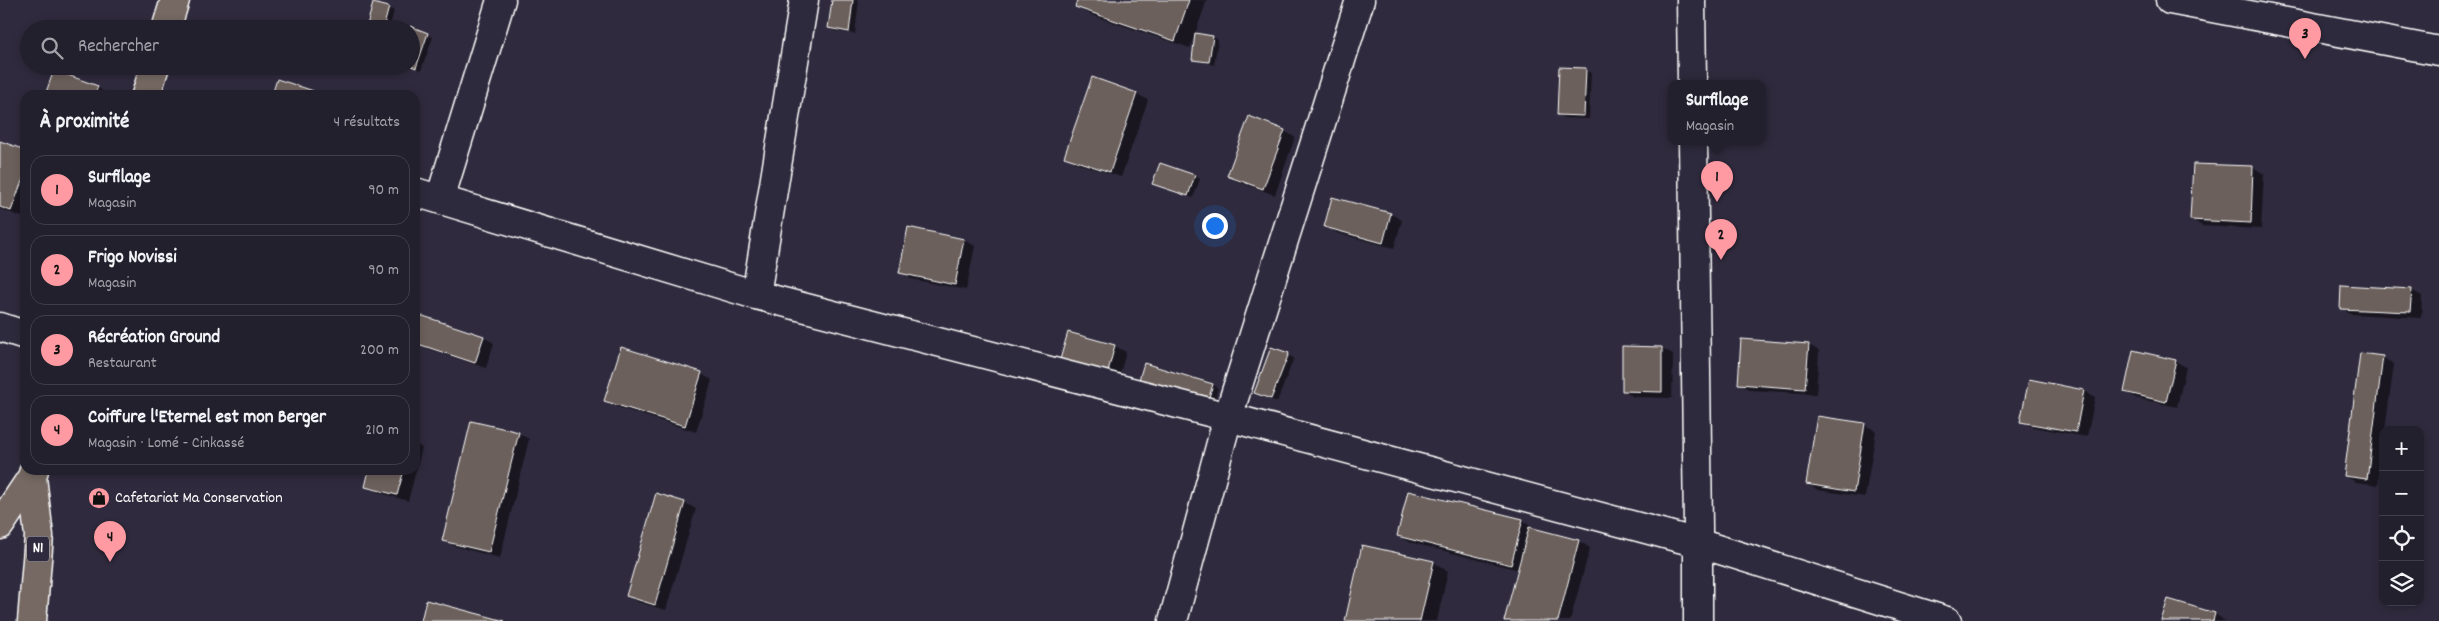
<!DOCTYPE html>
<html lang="fr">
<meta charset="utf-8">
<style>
:root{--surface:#23202e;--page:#2f2d3a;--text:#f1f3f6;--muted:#a3a3aa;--line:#403e4a;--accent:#ff9aa2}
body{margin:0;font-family:Dekko,sans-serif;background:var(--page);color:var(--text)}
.controls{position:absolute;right:15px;bottom:15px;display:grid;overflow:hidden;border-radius:10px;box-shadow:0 2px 8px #0003}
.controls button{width:45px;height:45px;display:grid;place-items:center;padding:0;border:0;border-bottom:1px solid var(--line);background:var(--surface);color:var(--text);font:25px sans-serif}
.you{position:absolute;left:1214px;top:225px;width:18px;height:18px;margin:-12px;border:4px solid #fff;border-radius:50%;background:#1a73e8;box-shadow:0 0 0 8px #1a73e833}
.badge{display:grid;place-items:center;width:32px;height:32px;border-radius:50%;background:var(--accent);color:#111;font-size:16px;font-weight:700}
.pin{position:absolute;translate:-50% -41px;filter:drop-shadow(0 1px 2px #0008)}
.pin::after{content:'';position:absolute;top:26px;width:18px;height:15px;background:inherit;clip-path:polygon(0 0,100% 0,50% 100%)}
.popup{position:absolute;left:1668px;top:80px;width:98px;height:65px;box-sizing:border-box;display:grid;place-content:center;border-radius:10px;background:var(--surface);filter:drop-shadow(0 1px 4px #0005);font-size:16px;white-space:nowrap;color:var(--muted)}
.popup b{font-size:19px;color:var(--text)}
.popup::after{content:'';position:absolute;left:50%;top:100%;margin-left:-10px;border:10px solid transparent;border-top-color:var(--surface)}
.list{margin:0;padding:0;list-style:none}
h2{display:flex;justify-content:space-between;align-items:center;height:65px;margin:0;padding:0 20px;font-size:21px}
h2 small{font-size:16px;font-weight:400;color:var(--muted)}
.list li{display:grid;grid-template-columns:32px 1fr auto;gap:15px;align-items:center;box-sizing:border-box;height:70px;margin:0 10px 10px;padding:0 10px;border:1px solid var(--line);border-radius:15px}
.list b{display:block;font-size:19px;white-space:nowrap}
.list p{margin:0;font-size:16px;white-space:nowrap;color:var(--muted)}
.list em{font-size:16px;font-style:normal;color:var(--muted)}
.icon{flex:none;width:28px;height:28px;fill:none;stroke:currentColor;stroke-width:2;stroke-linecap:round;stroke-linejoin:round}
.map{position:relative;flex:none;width:2439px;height:621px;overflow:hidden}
.search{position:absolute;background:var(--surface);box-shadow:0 2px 8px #0003;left:20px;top:20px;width:400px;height:55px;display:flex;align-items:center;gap:12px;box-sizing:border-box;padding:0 18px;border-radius:28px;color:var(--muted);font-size:19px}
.panel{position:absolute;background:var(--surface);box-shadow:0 2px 8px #0003;left:20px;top:90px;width:400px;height:385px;border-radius:15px}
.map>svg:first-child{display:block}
.shadow{fill:#0007}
.building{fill:#6c605b;stroke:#fff}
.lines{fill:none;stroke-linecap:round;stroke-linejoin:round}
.minor-casing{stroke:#fff;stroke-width:31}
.trunk-casing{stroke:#fff;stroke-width:31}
.minor{stroke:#2f2a3d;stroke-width:28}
.trunk{stroke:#766964;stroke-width:28}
.labels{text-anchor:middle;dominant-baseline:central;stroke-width:4;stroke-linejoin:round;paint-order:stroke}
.shield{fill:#2f2a3d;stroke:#c1bfc5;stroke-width:1}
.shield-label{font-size:15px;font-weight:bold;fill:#fff}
.poi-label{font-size:16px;fill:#fff;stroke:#2f2a3d;text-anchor:start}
</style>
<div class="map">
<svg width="2439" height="621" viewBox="0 0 2439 621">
<rect width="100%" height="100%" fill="#2f2a3d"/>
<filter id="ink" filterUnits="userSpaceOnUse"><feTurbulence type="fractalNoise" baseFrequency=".02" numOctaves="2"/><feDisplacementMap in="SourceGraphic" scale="10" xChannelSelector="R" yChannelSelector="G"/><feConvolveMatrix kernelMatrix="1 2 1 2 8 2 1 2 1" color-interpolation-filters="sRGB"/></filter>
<g filter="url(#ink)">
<g class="shadow">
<path d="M833,0H859L855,34L835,31L829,28Z"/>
<path d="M1079,0H1207L1190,48L1091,15L1076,6Z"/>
<path d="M388,8L394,11L389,29H367Z"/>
<path d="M411,28L433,37L421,70L411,66Z"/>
<path d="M1213,37L1218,40L1214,65L1193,59Z"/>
<path d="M1586,70L1591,73L1589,119L1564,118L1558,114Z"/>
<path d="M1093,79L1137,94L1148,100L1121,177L1076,163L1065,156Z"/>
<path d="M97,87L108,95H46Z"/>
<path d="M1284,131L1295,137L1275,195L1239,182L1228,176Z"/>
<path d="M0,143L25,151V218L0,209Z"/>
<path d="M2253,167L2264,174L2261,229L2202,226L2191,219Z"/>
<path d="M1195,176L1200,179L1193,198L1154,184Z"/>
<path d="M1391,214L1402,220L1394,248L1337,233L1326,226Z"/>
<path d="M964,240L975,246L966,290L911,279L900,272Z"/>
<path d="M2411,290L2422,296L2421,318L2352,314L2341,308Z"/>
<path d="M415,333L483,337L494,343L486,368L423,347L415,343Z"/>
<path d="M1069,333L1115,346L1126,352L1118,381L1072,368Z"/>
<path d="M1809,345L1819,351L1816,394L1750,390L1739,383Z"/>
<path d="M1272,348L1294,358L1277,402L1260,395Z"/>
<path d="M1662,348L1673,354L1672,398L1634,397L1623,391Z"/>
<path d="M2361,355L2383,358L2394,364L2385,430H2383L2378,485L2356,482L2345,476Z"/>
<path d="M2175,361L2186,367L2177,407L2136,398L2125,391Z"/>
<path d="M701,374L712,380L696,432L617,407L606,401Z"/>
<path d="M2030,381L2084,391L2095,398L2087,437L2033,427L2022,421Z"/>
<path d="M1145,385H1213L1218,388L1213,406Z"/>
<path d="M1818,417L1865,425L1876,431L1865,497L1818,490L1807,484Z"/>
<path d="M518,433L529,439L500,558L454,546L443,540Z"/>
<path d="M415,444L422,448L408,501L377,492L366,486L370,470H415Z"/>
<path d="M657,495L685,503L696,509L666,610L638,602L627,595Z"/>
<path d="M1522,520L1533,527V529L1579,541L1590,548L1570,621H1505L1519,570L1409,542L1398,536Z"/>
<path d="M1433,562L1448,571L1437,621H1346Z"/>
<path d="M2215,614L2225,621H2163Z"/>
</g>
<g class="building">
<path d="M832,0H853L849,32L828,28Z"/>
<path d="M1077,0H1189L1175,41L1075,7Z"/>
<path d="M373,3L389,7L383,29H366Z"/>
<path d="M410,26L428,33L416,68L411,66Z"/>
<path d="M1195,33L1213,36L1209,62L1192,60Z"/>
<path d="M1559,67L1586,68L1584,116L1557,115Z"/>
<path d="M54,70L98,86L95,95H45Z"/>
<path d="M1092,77L1137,93L1110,172L1064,157Z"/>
<path d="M277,79L326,95H272Z"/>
<path d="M1249,116L1285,130L1263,189L1227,176Z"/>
<path d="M0,141L25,150V173L11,211L0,207Z"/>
<path d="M1160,163L1195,175L1188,196L1152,184Z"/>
<path d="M2193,164L2253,166L2251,223L2190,220Z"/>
<path d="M1332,197L1391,213L1383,243L1324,227Z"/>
<path d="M908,227L964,239L955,285L899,273Z"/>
<path d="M2341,285L2412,289L2410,312L2340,309Z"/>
<path d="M420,315L484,336L475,363L415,343V329Z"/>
<path d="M1068,332L1115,345L1107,375L1059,363Z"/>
<path d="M1741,339L1809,344L1805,389L1738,384Z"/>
<path d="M1622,346L1662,347V392L1622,391Z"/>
<path d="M621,347L702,372L685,426L604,401Z"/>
<path d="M1271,347L1289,353L1271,399L1254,393Z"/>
<path d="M2133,350L2176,360L2166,402L2124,392Z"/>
<path d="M2360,353L2383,356L2367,479L2344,476Z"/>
<path d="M1144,363L1213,384L1207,404L1138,383Z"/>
<path d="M2029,379L2084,390L2076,432L2020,422Z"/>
<path d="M1817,416L1865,423L1854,492L1806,484Z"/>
<path d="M471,421L519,432L489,552L442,541Z"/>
<path d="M369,470H404L397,495L365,487Z"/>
<path d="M1408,491L1523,519L1511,565L1397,536Z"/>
<path d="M656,493L685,502L655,605L626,596Z"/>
<path d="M1529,527L1579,540L1558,621H1504Z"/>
<path d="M1362,545L1434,561L1420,621H1345Z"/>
<path d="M2168,599L2215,613L2213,621H2161Z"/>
<path d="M426,600L505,621H421Z"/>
</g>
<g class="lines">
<g class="minor-casing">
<g id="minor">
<path d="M1691,0L1692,83"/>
<path d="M2170,0L2439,51"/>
<path d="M1693,141L1698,527V621"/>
<path d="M415,192L756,295L1228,417L1698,543L1947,621"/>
<path d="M440,199L501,0"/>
<path d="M756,295L804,0"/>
<path d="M0,327L25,335"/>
<path d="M1173,621L1228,417L1360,0"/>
</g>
</g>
<g class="trunk-casing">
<g id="trunk">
<path d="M166,29L175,0"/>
<path d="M146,95L155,66"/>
<path d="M32,477L39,536L32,621"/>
<path d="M0,525L32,477L34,470"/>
</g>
</g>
<use href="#minor" class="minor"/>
<use href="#trunk" class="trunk"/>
</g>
</g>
<defs>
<g id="shop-disc" transform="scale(1.125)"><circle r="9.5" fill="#ff9aa2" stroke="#2f2a3d"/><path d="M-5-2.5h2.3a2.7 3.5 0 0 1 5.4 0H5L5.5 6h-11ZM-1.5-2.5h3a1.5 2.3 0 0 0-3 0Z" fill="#111"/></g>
</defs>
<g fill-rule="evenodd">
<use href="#shop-disc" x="99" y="498"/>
</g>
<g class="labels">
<rect class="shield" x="27" y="536.5" width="22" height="25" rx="4"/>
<g class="shield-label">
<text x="38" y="549">N1</text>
</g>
<g class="poi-label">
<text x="115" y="498">Cafetariat Ma Conservation</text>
</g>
</g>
</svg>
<div class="controls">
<button>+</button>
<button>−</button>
<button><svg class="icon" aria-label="locate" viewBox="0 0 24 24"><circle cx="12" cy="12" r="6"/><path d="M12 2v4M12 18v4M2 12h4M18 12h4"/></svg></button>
<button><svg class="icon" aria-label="layers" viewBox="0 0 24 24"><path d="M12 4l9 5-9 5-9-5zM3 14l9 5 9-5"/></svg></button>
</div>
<div class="you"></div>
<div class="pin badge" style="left:1717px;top:202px">1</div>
<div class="popup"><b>Surfilage</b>Magasin</div>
<div class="pin badge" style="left:1721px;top:260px">2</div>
<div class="pin badge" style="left:2305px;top:59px">3</div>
<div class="pin badge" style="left:110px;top:562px">4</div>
<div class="search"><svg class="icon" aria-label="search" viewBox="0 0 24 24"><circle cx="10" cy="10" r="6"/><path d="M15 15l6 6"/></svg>Rechercher</div>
<section class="panel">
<h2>À proximité<small>4 résultats</small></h2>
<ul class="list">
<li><span class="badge">1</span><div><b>Surfilage</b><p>Magasin</p></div><em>90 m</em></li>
<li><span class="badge">2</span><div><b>Frigo Novissi</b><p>Magasin</p></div><em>90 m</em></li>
<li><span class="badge">3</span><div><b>Récréation Ground</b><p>Restaurant</p></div><em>200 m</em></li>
<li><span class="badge">4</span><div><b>Coiffure l'Eternel est mon Berger</b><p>Magasin · Lomé - Cinkassé</p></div><em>210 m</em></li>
</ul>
</section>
</div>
